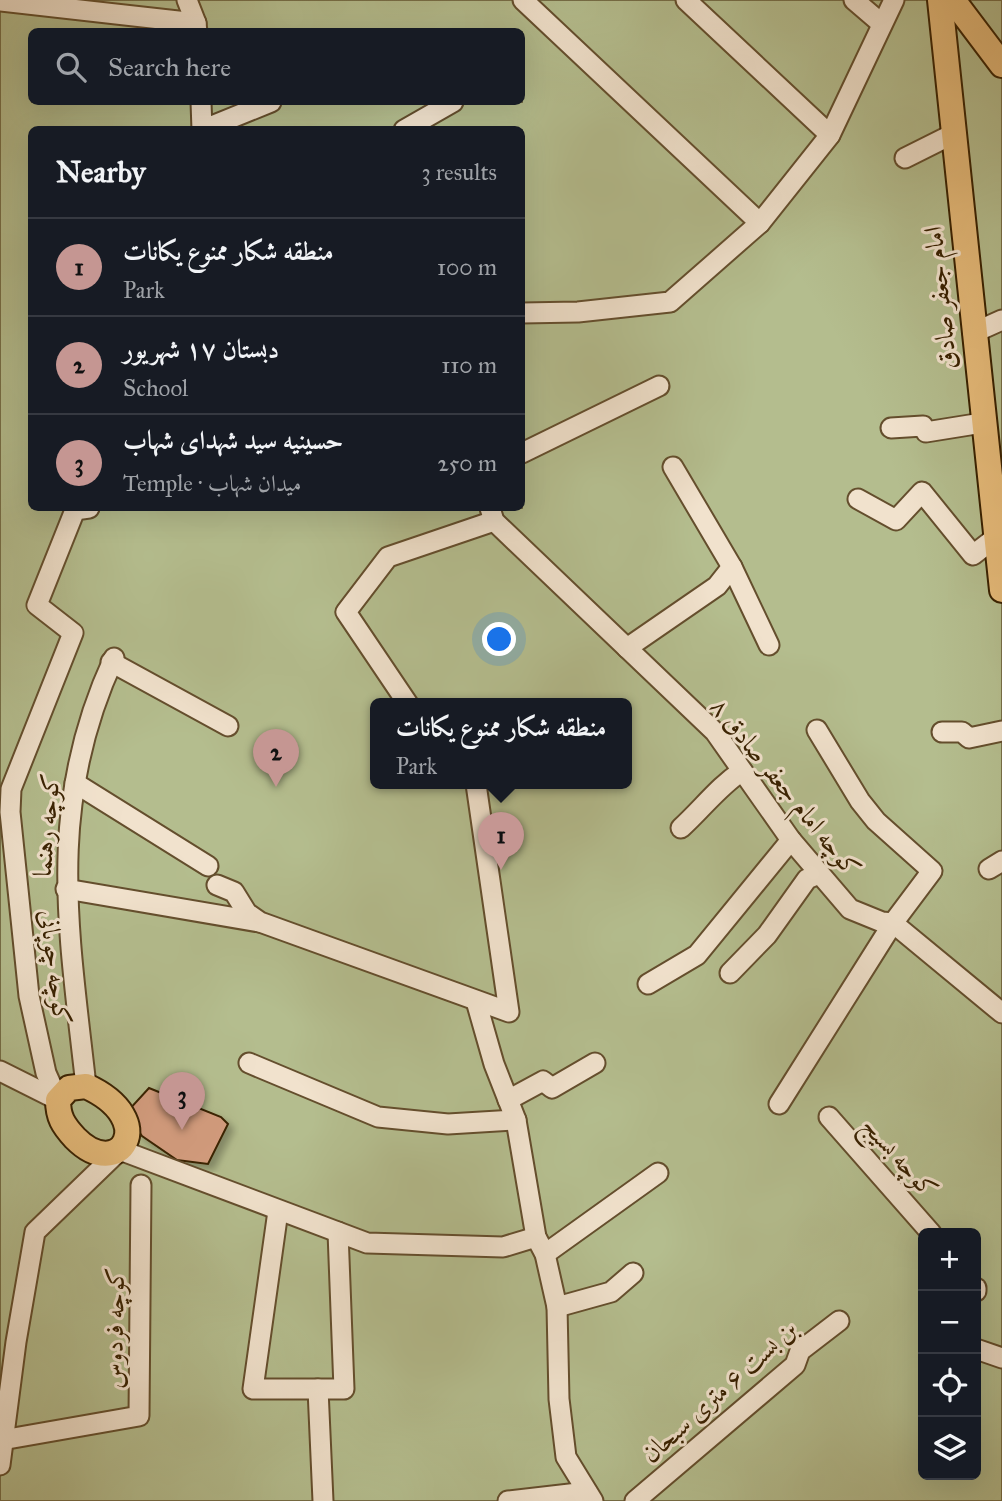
<!DOCTYPE html>
<meta charset="utf-8">
<style>
:root{--surface:#171b24;--page:#242831;--text:#f1f3f6;--muted:#9ea1a6;--line:#363941;--accent:#c59692}
body{margin:0;font-family:"IM FELL Great Primer",Amiri,serif;background:var(--page);color:var(--text)}
.controls{position:absolute;right:21px;bottom:21px;display:grid;overflow:hidden;border-radius:10px;box-shadow:0 7px 28px #0002}
.controls button{width:63px;height:63px;display:grid;place-items:center;padding:0;border:0;border-bottom:2px solid var(--line);background:var(--surface);color:var(--text);font:35px sans-serif}
.you{position:absolute;left:500px;top:640px;width:24px;height:24px;margin:-18px;border:5px solid #fff;border-radius:50%;background:#1a73e8;box-shadow:0 0 0 10px #1a73e833}
.badge{display:grid;place-items:center;width:46px;height:46px;border-radius:50%;background:var(--accent);color:#111;font-size:23px;font-weight:700}
.pin{position:absolute;translate:-50% -58px;filter:drop-shadow(0 2px 4px #0008)}
.pin::after{content:'';position:absolute;top:37px;width:24px;height:21px;background:inherit;clip-path:polygon(0 0,100% 0,50% 100%)}
.popup{position:absolute;left:370px;top:698px;width:262px;height:91px;box-sizing:border-box;display:grid;place-content:center;border-radius:10px;background:var(--surface);filter:drop-shadow(0 2px 5px #0005);font-size:23px;white-space:nowrap;color:var(--muted)}
.popup b{font-size:26px;color:var(--text)}
.popup::after{content:'';position:absolute;left:50%;top:100%;margin-left:-14px;border:14px solid transparent;border-top-color:var(--surface)}
.list{margin:0;padding:0;list-style:none}
h2{display:flex;justify-content:space-between;align-items:center;height:91px;margin:0;padding:0 28px;font-size:30px}
h2 small{font-size:23px;font-weight:400;color:var(--muted)}
.list li{display:grid;grid-template-columns:46px 1fr auto;gap:21px;align-items:center;box-sizing:border-box;height:98px;padding:0 28px;border-top:2px solid var(--line)}
.list b{display:block;font-size:26px;white-space:nowrap}
.list p{margin:0;font-size:23px;white-space:nowrap;color:var(--muted)}
.list em{font-size:23px;font-style:normal;color:var(--muted)}
.icon{flex:none;width:38px;height:38px;fill:none;stroke:currentColor;stroke-width:2;stroke-linecap:round;stroke-linejoin:round}
.map{position:relative;flex:none;width:1002px;height:1501px;overflow:hidden}
.search{position:absolute;background:var(--surface);box-shadow:0 7px 28px #0002;left:28px;top:28px;width:497px;height:77px;display:flex;align-items:center;gap:18px;box-sizing:border-box;padding:0 24px;border-radius:10px;color:var(--muted);font-size:26px}
.panel{position:absolute;background:var(--surface);box-shadow:0 7px 28px #0002;left:28px;top:126px;width:497px;height:385px;border-radius:10px}
.map>svg:first-child{display:block}
.green{fill:#b4bd8e;stroke:#766f48;stroke-width:2;fill-rule:evenodd}
.building{fill:#d49d7f;stroke:#382101;stroke-width:2;filter:url(#shadow)}
.lines{fill:none;stroke-linecap:round;stroke-linejoin:round}
.minor-casing{stroke:#644e2d;stroke-width:23}
.major-casing{stroke:#382101;stroke-width:28}
.minor{stroke:#f1e2cd;stroke-width:19}
.major{stroke:#e5ba79;stroke-width:24}
.labels{text-anchor:middle;dominant-baseline:central;stroke-width:6;stroke-linejoin:round;paint-order:stroke}
.street-label{font-size:26px;fill:#382101;stroke:#f1e2cd}
</style>
<div class="map">
<svg width="1002" height="1501" viewBox="0 0 1002 1501">
<defs>
<filter id="shadow"><feDropShadow dx="5.5" dy="5.5" stdDeviation="3.5" flood-color="#0004"/></filter>
</defs>
<rect width="100%" height="100%" fill="#ead3b2"/>
<filter id="stains"><feTurbulence type="fractalNoise" baseFrequency=".00286" numOctaves="4"/><feColorMatrix values="0 0 0 0 .2 0 0 0 0 .09 0 0 0 0 .02 0 0 0 .5 -.17"/></filter>
<radialGradient id="worn" r=".72"><stop offset=".6" stop-color="#630" stop-opacity="0"/><stop offset="1" stop-color="#630" stop-opacity=".3"/></radialGradient>
<path class="green" d="M0,0H1002V1501H0ZM32,32H522V102H32ZM32,130H522V508H32ZM375,704H627V784H375ZM923,1233H976V1475H923Z"/>
<path class="building" d="M149,1088L221,1117L228,1124L208,1164L177,1160L142,1136L126,1113Z"/>
<g class="lines">
<g class="minor-casing">
<g id="minor">
<path d="M187,0L196,23"/>
<path d="M523,0L760,223"/>
<path d="M686,0L830,135"/>
<path d="M854,0L882,24"/>
<path d="M0,1L196,23L197,32"/>
<path d="M201,102L202,130L271,102"/>
<path d="M404,130L453,102"/>
<path d="M905,158L953,134"/>
<path d="M522,313L578,312L670,302L760,223L830,135L894,0"/>
<path d="M973,333L1002,320"/>
<path d="M891,428L923,426L926,432L982,423"/>
<path d="M522,453L659,386"/>
<path d="M673,467L732,567L769,645"/>
<path d="M858,499L896,520L922,492L973,555L995,538"/>
<path d="M490,508L494,521L715,732L791,840L850,909L882,922L893,923L1002,1013"/>
<path d="M627,648L717,586L732,567"/>
<path d="M111,662L228,726"/>
<path d="M408,704L346,612L388,557L494,521"/>
<path d="M942,732H962L969,738L1002,731"/>
<path d="M75,783L208,866"/>
<path d="M681,828C703,808 718,787 742,771"/>
<path d="M989,869L1002,861"/>
<path d="M217,885L234,892L247,913L260,922L509,1012L476,784"/>
<path d="M66,889L259,922"/>
<path d="M730,973L767,935L807,879L819,874"/>
<path d="M648,984L697,955L791,840"/>
<path d="M476,1001L494,1064L516,1120L536,1237L545,1254L557,1307L559,1399L566,1457L593,1501"/>
<path d="M249,1063L378,1117L448,1124L516,1120"/>
<path d="M0,1071L58,1100"/>
<path d="M86,1086C69,932 45,806 114,658"/>
<path d="M58,1100L46,1073L29,996L10,812L11,789L73,633L37,605L75,510L89,508"/>
<path d="M508,1100L543,1081L552,1088L595,1063"/>
<path d="M779,1104L893,923L932,871L876,821L860,801L817,730"/>
<path d="M829,1117L931,1233"/>
<path d="M278,1211L253,1389H344L338,1232"/>
<path d="M545,1254L658,1173"/>
<path d="M976,1288V1291"/>
<path d="M557,1307L611,1292L633,1273"/>
<path d="M976,1349L1002,1358"/>
<path d="M318,1389L323,1501"/>
<path d="M2,1440L139,1416L141,1185"/>
<path d="M0,1465L16,1342L35,1232L120,1150L367,1243L503,1247L536,1237"/>
<path d="M508,1501L587,1492"/>
<path d="M635,1501L795,1365L800,1351L839,1321"/>
</g>
</g>
<g class="major-casing">
<g id="major">
<path d="M940,0L1002,590"/>
<path d="M953,0L1002,65"/>
<path d="M86,1086C161,1120 119,1183 75,1138C63,1125 58,1117 58,1100L69,1088Z"/>
</g>
</g>
<use href="#minor" class="minor"/>
<use href="#major" class="major"/>
</g>
<g class="labels">
<g class="street-label">
<text transform="translate(940 298) rotate(-96)">امام جعفر صادق</text>
<text transform="translate(786 787) rotate(51)">کوچه امام جعفر صادق ۸</text>
<text transform="translate(46 825) rotate(-85)">کوچه رهنما</text>
<text transform="translate(56 967) rotate(83)">کوچه چوپانی</text>
<text transform="translate(900 1157) rotate(48)">کوچه بسیج</text>
<text transform="translate(114 1328) rotate(-89)">کوچه فردوس</text>
<text transform="translate(719 1391) rotate(-42)">بن بست ۶ متری سبحان</text>
</g>
</g>
<rect width="100%" height="100%" filter="url(#stains)"/>
<rect width="100%" height="100%" fill="url(#worn)"/>
</svg>
<div class="controls">
<button>+</button>
<button>−</button>
<button><svg class="icon" aria-label="locate" viewBox="0 0 24 24"><circle cx="12" cy="12" r="6"/><path d="M12 2v4M12 18v4M2 12h4M18 12h4"/></svg></button>
<button><svg class="icon" aria-label="layers" viewBox="0 0 24 24"><path d="M12 4l9 5-9 5-9-5zM3 14l9 5 9-5"/></svg></button>
</div>
<div class="you"></div>
<div class="pin badge" style="left:501px;top:870px">1</div>
<div class="popup"><b>منطقه شکار ممنوع یکانات</b>Park</div>
<div class="pin badge" style="left:276px;top:787px">2</div>
<div class="pin badge" style="left:182px;top:1130px">3</div>
<div class="search"><svg class="icon" aria-label="search" viewBox="0 0 24 24"><circle cx="10" cy="10" r="6"/><path d="M15 15l6 6"/></svg>Search here</div>
<section class="panel">
<h2>Nearby<small>3 results</small></h2>
<ul class="list">
<li><span class="badge">1</span><div><b>منطقه شکار ممنوع یکانات</b><p>Park</p></div><em>100 m</em></li>
<li><span class="badge">2</span><div><b>دبستان ۱۷ شهریور</b><p>School</p></div><em>110 m</em></li>
<li><span class="badge">3</span><div><b>حسینیه سید شهدای شهاب</b><p>Temple · میدان شهاب</p></div><em>250 m</em></li>
</ul>
</section>
</div>
